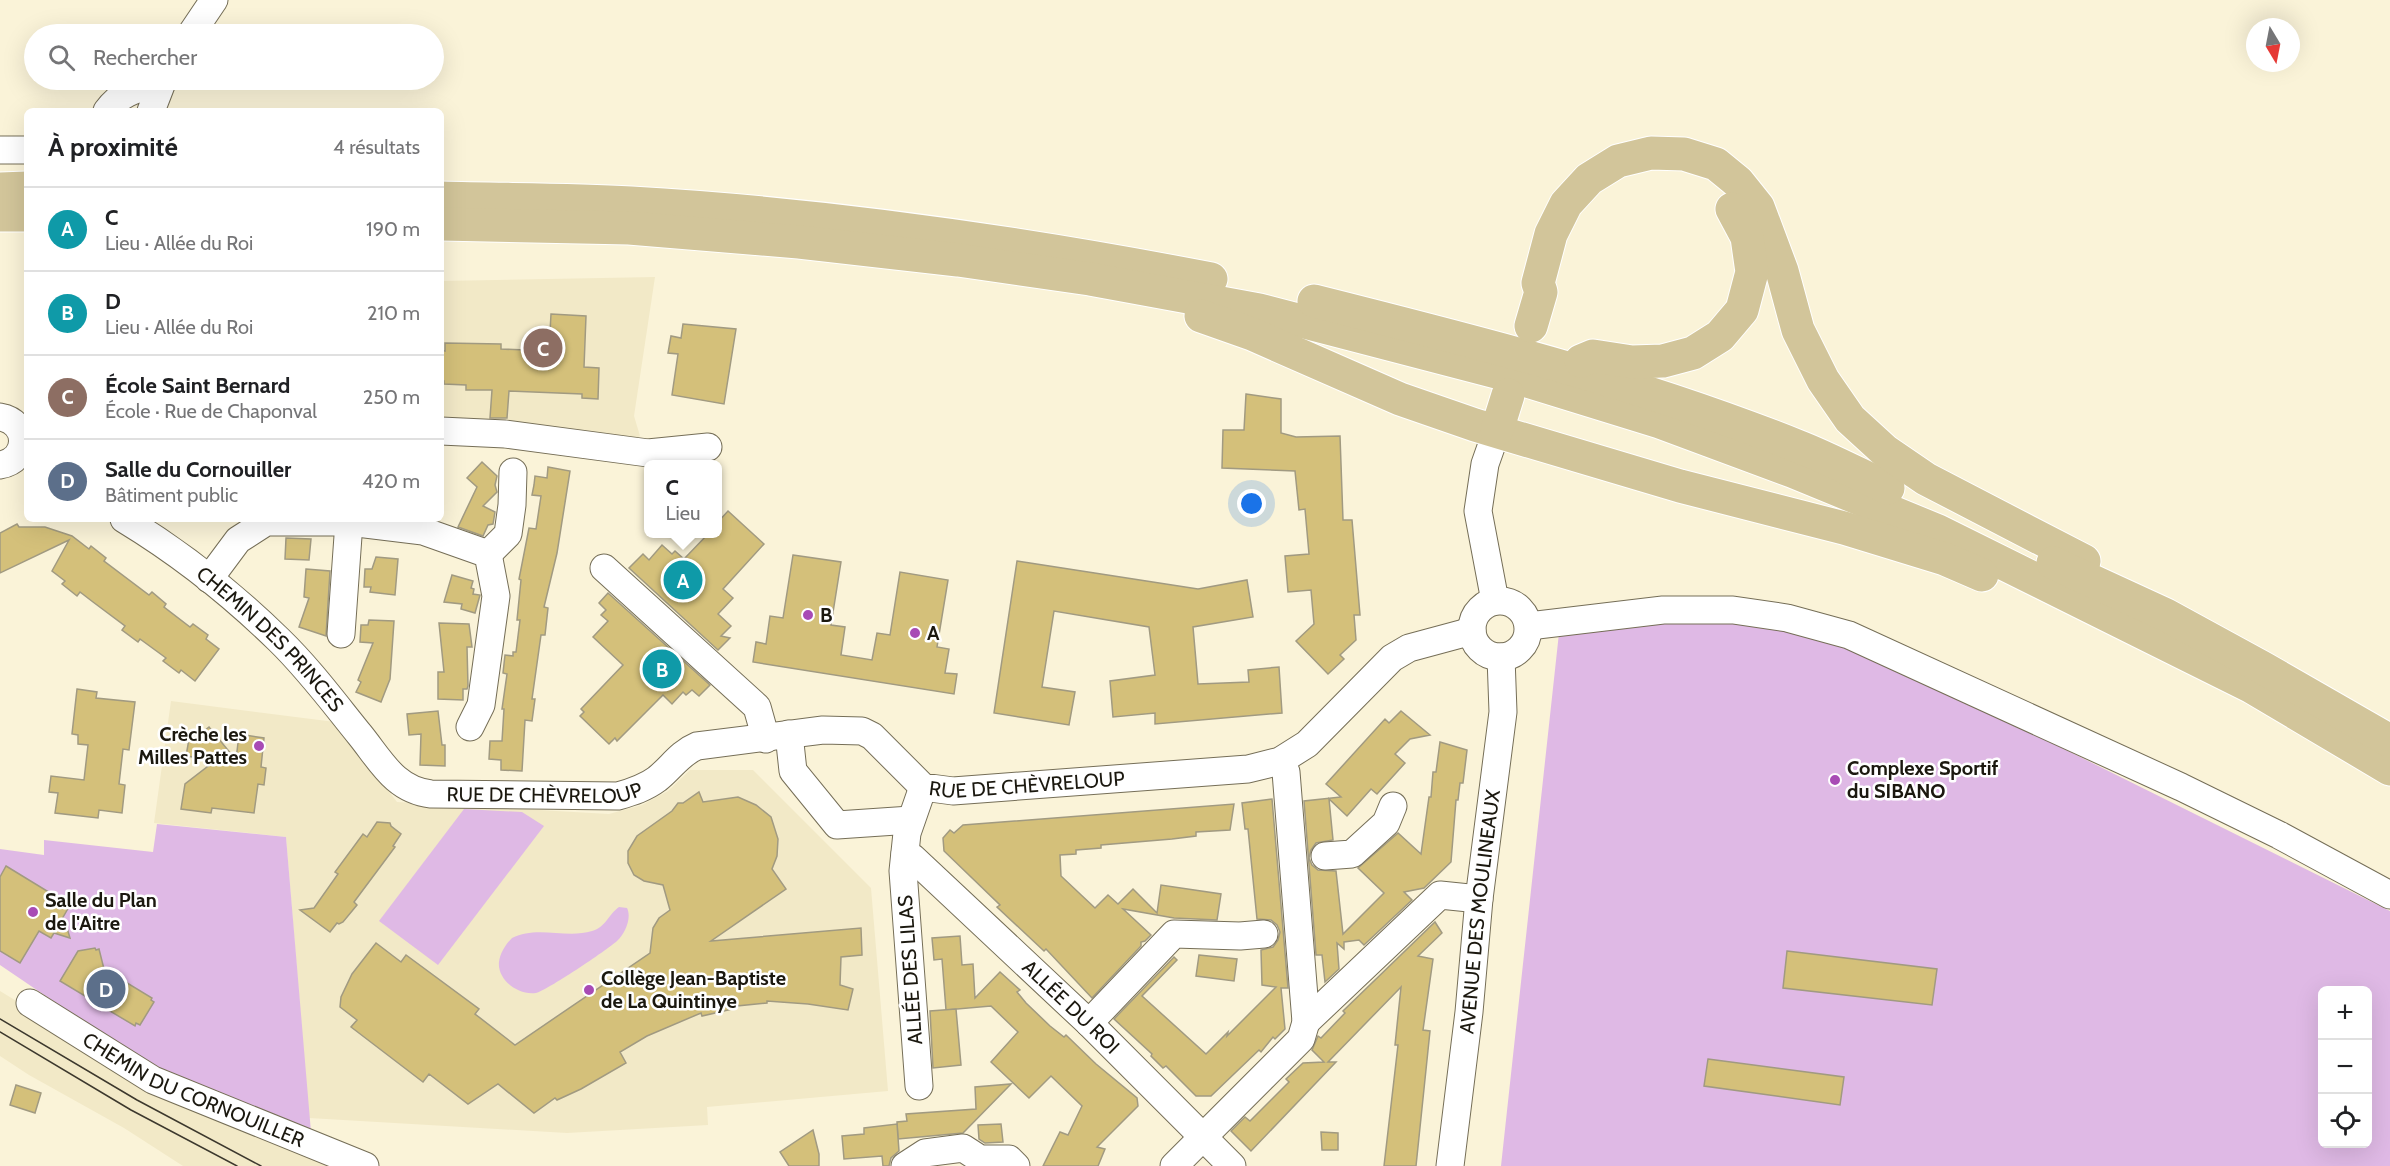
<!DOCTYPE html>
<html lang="fr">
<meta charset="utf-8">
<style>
:root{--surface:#fff;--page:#f6f6f6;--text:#202124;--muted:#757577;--line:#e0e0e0;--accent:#0b8043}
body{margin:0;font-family:Cabin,sans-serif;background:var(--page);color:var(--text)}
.controls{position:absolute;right:18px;bottom:18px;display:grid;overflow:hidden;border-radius:9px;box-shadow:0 6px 24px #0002}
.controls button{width:54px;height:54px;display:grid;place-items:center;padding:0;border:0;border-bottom:2px solid var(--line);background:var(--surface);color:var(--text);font:30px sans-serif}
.compass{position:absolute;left:2246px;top:18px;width:54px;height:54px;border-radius:50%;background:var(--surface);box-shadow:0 6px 24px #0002;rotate:170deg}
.you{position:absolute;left:1252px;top:504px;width:21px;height:21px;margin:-15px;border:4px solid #fff;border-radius:50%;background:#1a73e8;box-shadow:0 0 0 9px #1a73e833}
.badge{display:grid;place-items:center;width:39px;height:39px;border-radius:50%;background:var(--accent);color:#fff;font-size:20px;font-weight:700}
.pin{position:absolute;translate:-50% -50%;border:3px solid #fff;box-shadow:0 2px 6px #0006}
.popup{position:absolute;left:644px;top:460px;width:78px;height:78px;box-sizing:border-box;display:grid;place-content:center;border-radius:9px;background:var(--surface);filter:drop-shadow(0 2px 4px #0005);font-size:20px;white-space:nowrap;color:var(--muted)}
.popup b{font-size:22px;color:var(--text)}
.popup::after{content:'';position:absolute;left:50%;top:100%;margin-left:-12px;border:12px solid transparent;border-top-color:var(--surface)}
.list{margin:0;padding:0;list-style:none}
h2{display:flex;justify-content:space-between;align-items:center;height:78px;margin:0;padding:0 24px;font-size:26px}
h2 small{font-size:20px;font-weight:400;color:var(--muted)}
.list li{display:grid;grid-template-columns:39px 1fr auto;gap:18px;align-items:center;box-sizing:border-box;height:84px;padding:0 24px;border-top:2px solid var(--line)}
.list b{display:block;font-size:22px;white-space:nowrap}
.list p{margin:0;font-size:20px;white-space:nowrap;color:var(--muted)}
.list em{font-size:20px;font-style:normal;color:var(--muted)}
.icon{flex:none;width:33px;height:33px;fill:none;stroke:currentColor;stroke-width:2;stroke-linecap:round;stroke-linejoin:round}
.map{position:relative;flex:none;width:2390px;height:1166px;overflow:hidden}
.search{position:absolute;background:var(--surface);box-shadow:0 6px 24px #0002;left:24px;top:24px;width:420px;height:66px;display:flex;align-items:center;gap:15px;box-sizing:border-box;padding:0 21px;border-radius:33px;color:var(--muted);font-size:22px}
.panel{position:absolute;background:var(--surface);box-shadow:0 6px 24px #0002;left:24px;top:108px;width:420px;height:414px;border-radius:9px}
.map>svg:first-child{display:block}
.built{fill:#f2e9c7}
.green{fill:#dfb9e5;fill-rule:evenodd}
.building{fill:#d4c07a;stroke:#a19a81;stroke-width:1.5}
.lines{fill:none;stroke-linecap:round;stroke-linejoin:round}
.minor-casing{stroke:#756e57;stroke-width:29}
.major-casing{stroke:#fff;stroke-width:35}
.minor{stroke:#fff;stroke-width:27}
.major{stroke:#d2c59a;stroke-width:33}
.tram{stroke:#3c382d;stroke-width:1.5}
.poi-dot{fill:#a84bb5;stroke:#fff;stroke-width:2}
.labels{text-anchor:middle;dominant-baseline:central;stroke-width:5;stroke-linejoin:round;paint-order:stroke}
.poi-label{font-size:20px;font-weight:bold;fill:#1b180f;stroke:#fff;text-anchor:start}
.street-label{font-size:20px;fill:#1b180f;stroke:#fff}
</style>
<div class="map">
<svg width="2390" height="1166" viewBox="0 0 2390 1166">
<rect width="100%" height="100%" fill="#faf3d8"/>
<g class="built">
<path d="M655,277L634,416L640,436L625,442L441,420V281Z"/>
<path d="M171,701L335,722L397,802L609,814L642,805L668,791L690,770H753L871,888L888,1091L707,1107L708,1125L567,1133L309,1118L286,837L154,823Z"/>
<path d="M0,991L154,1085L345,1166H183L124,1128L29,1075L0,1056Z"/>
</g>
<g class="green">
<path d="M1690,618L1784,626L1863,649L2390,911V1166H1501L1559,633ZM2322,990H2368V1144H2322Z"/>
<path d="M464,809L522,812L544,826L438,965L379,921Z"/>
<path d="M157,824L286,837L311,1132L165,1077L0,965V849L44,855V840L153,852Z"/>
<path d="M619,907L627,908C632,918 625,934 617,941C607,950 546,991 536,993C519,996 497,980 499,962C500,953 506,944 512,938C537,925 566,939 592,931C606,927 608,915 619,907Z"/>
</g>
<g class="building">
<path d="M551,314L586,316L584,367L599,368L598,399L582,398V394L509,391L507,418H490L492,390H466V385L444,384V381H441V350L445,351V343L501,344V349L549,351Z"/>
<path d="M683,324L736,329L724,404L672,395L678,354L668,353L671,336L681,338Z"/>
<path d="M1246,394L1281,399V433L1296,437L1340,436L1343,520H1352L1360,615H1354L1356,640L1340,655L1344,659L1328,674L1296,641L1314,624L1311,590L1288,592L1285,556L1309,554L1305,509L1299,510L1295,471L1222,468L1223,430H1244Z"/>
<path d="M482,462L497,476L495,485L497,492L483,506L495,512L493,524L488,525L483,536L458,527L477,487L467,478Z"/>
<path d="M548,467L570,471L557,553L544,607L548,608L545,635H541L532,699H535L532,721L525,720L522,771L501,770V760L489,759L490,741H502L504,709H502L507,674L503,673L505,655L513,656V652H516L520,620H517L521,580L519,579L529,528L536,529L541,496L532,495L534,485L535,476L547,478Z"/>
<path d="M728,511L764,544L723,589L733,598L718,614L731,626L721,636L730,638L718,650L629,568L643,554L649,560L662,545L672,554L675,551L684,559L708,534H717V523Z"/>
<path d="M17,524L19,527H45L72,536L89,549L91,546L106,558L104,561L149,595L152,592L166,604L164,607L190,627L193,624L208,635L206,639L219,649L195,681L181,670L179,673L163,661L166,658L140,639L138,642L122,630L125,626L93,602L80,592L77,596L62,584L65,581L52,571L69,540L0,573V533Z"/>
<path d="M286,538L311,539L309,560L285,559Z"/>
<path d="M793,555L841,562L831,625L845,627L841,655L872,660L877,633L890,635L900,572L948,580L937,647L949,649L945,673L957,674L954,694L753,662L756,642L766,644L770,616L783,618Z"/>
<path d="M376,557L398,559L395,595L370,592L371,587H364L365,569H372Z"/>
<path d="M1017,561L1198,589L1247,580L1253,617L1193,627L1198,684L1249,682L1248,670L1279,667L1282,713L1155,724V713L1113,717L1110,681L1155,675L1149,627L1054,611L1042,687L1075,692L1069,725L994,713Z"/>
<path d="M306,569L330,571L326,636L299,627L309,598L304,597Z"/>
<path d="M452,575L473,581L471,588L474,589L473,594L480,595L475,613L461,609L462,604L444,602Z"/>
<path d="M608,593L710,685L699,696L692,690L686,695L683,692L672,704L663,695L617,741L615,738L609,744L580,716L584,712L581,709L623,665L593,637L608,621L601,615L606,610L599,603Z"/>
<path d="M369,620L394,621L390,679L381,702L356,692L361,682L358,680L373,643L360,642L361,625H368Z"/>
<path d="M439,623L469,624L472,647H467L468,686L467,689H463V700L438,699V672H444Z"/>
<path d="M77,689L97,692L96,698L135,702L129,750L123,749L119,784L125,785L122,813L99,810L98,818L55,813L58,793L49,792L51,776L84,780L88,745L78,744V735L72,734Z"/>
<path d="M438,711L442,745H445V766L420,765L421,734L409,735L407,714Z"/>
<path d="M1401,711L1430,735L1410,739L1395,754L1405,763L1377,794L1371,789L1347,816L1329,799L1333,840L1316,843L1311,850L1309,858L1312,865L1318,870L1336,871L1343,934L1384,893L1358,868L1398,833L1421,854L1429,797H1431L1433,772H1436L1440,742L1467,750L1463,783H1460L1458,800H1456L1451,862L1424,888L1404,892L1412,900L1364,945L1359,940L1344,942V949L1337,943L1339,969L1325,982L1322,955H1316L1304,801L1341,797L1326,784L1385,719L1389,723Z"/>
<path d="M209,727L236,760L239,734L264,738L261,767L266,768L264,785L258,784L254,813L212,808L211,813L181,809L185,784L216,760L186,756L189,739H194Z"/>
<path d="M699,792L703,802L738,797L756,805L771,817L778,839L777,856L772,869L786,889L711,941L861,928L862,955L841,957L840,985L853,989L848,1010L808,1004L767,1001V1003L737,1006V1008L702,1016L701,1013L647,1036L620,1052L626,1063L581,1089L557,1100L555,1098L534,1113L498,1084L468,1104L429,1074L423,1082L351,1027L357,1020L340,1007L341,997L352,974L376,943L401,962L406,955L479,1009L475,1014L515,1045L650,953L653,928L659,918L670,910L663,885L644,881L634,875L628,863V851L637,836L672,811L678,803H683Z"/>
<path d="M1272,799L1288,988H1281L1285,1029L1275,1039L1273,1037L1261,1052L1259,1050L1211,1096H1196L1166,1066L1163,1068L1151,1056L1152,1054L1114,1019L1174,957L1177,960L1142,996L1206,1054L1228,1032L1227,1036L1276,987L1262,985L1261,950L1273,947L1278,940L1280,932L1277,925L1271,920L1257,919L1248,829H1245L1242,803Z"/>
<path d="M1234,804L1230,830L1196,832V836L1172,839L1101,845V848L1076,850V854L1060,855L1061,876L1095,908L1108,895L1118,904L1133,889L1157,913L1161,885L1221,894L1217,920L1174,918L1123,909L1151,935L1145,941L1141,942V946L1092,998L1046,949L1044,951L997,907L1000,905L944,851L943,838L950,830L954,833L963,825Z"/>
<path d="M377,822L390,823L391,826L401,834L393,846L395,847L354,902L357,905L343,922L339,924L337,923L330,932L300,910L314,908L338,874L335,872L363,834L367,837Z"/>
<path d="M6,866L70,905L62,919L65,921L70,938L54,933L51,938L39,931L20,963L0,951V877Z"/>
<path d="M1435,922L1442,933L1418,956L1433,959L1423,1030L1430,1031L1416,1166H1384L1398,1045H1395L1401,987L1328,1062H1336L1251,1151L1231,1131L1245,1117L1250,1121L1289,1082L1286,1079L1303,1063L1324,1062L1312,1050L1318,1036L1321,1038L1345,1013L1343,1011Z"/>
<path d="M960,936L962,965L973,964L975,998L1000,972L1020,990L1017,992L1026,1003L1050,1026L1064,1037L1066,1035L1096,1064L1137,1098L1138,1106L1097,1147L1105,1149L1098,1166H1043L1060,1132L1068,1135L1082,1106L1051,1076L1029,1098L991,1062L1018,1032L991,1006L946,1010L942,959L934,960L932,938Z"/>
<path d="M95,948L96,950L99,949L104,969L152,998L151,1000L154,1002L140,1025L136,1023L135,1026L60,981L78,951Z"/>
<path d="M1787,951L1937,969L1932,1005L1783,988Z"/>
<path d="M1199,955L1237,959L1234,981L1196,976Z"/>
<path d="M956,1009L961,1065L933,1068L930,1011Z"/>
<path d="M1708,1059L1844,1077L1840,1105L1704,1086Z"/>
<path d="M1011,1084L963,1133L898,1139L897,1122L907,1121L906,1114L976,1109L975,1087Z"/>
<path d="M16,1085L41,1093L35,1113L10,1105Z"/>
<path d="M897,1124L899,1151L891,1158L889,1166H883L882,1156L844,1159L842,1136L864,1134V1128Z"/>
<path d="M1001,1124L1003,1142L985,1143L979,1139L978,1125Z"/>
<path d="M813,1130L819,1154V1166H789L780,1152Z"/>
<path d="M1321,1132L1338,1133V1150H1322Z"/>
</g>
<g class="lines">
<g class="minor-casing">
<g id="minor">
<path d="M191,34L214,0"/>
<path d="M107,111C120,93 137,86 158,87"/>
<path d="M151,111L163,80"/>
<path d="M0,150H27"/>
<path d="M0,417C30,422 30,460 0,465"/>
<path d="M441,431L505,434L648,453L708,447"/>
<path id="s1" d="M124,519C180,553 233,595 279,640C309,669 334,703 360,735C381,761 395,790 431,794L618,796C632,792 645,788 657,779C671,768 680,753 697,746L823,730L862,731L872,736L923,787L953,791L1248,769L1280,761L1307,744L1392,658L1409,648L1472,631"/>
<path d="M488,554L508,534L512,505L513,472"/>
<path d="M604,568L757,707L766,739"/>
<path d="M209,579L238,540L266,522H349L423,531L488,554L496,596L481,705L470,727"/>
<circle cx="1500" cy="629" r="28"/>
<path d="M1495,601L1478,511L1485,464L1497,430"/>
<path d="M1529,626L1663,610H1733L1787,618L1849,635L2181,787L2279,835L2390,895"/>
<path d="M341,634L349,522"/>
<path d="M789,734L793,771L837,825L911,820"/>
<path id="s2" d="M905,854L913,858L1089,1023L1232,1166"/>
<path d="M1325,856L1352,854L1386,823L1393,806"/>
<path id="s3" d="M30,1003L153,1080L365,1166"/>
<path d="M1306,1022L1440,895L1479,899"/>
<path d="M1089,1023L1174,934L1240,936L1264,934"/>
<path d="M919,1086L903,871L907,833L923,787"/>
<path d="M905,1166L925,1153L963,1148L980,1159H1009L1016,1166"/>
<path d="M1174,1166L1301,1039L1306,1022L1286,772L1280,761"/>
<path id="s4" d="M1450,1166L1469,1012L1479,899L1503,712L1501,657"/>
</g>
</g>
<g class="major-casing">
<g id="major">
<path d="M0,189L27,188"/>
<path d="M441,198C504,200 568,199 631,203C826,214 1019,242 1211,279"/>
<path d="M0,215H27"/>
<path d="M441,224L629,228L799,242L958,260L1090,279L1259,310L1508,375L1660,422L1792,471L1938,531L2252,687L2390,769"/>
<path d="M1314,301C1477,342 1640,383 1797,446C1828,458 1858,474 1888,488"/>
<path d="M1201,316L1252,334L1400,399L1475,425L1680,486L1844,528L1945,559L1982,575"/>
<path d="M1531,326L1541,292L1538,283L1551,234L1566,204L1589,179L1618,161L1651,153L1684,154L1716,164L1738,182L1758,207L1782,271L1798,330L1823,380L1850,419L1885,451L1926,479L2084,561"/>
<path d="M1581,361L1593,356L1632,362L1663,361L1693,353L1720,336L1742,310L1752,272L1747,237L1732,209"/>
<path d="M1497,430L1508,395"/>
<path d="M2053,563L2166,615L2263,668L2390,741"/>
</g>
</g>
<use href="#minor" class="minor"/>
<use href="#major" class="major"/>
<g class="tram">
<path d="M0,1019L137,1100L261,1166"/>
<path d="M0,1032L131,1110L237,1166"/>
</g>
</g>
<g class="poi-dot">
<circle cx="808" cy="615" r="6"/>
<circle cx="915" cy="633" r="6"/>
<circle cx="259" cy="746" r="6"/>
<circle cx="1835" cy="780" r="6"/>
<circle cx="33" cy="912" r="6"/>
<circle cx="589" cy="990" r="6"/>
</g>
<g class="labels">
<g class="poi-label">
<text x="820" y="615">B</text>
<text x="927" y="633">A</text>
<text x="247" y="734" text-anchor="end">Crèche les<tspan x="247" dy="23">Milles Pattes</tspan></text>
<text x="1847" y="768">Complexe Sportif<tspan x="1847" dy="23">du SIBANO</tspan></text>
<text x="45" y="900">Salle du Plan<tspan x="45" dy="23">de l'Aitre</tspan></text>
<text x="601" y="978">Collège Jean-Baptiste<tspan x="601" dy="23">de La Quintinye</tspan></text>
</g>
<g class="street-label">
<text stroke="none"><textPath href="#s1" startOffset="190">CHEMIN DES PRINCES</textPath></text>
<text stroke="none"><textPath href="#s1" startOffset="1053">RUE DE CHÈVRELOUP</textPath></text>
<text stroke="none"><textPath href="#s1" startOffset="531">RUE DE CHÈVRELOUP</textPath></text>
<text stroke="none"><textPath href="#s4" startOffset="256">AVENUE DES MOULINEAUX</textPath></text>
<text transform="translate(910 970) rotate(-94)">ALLÉE DES LILAS</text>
<text stroke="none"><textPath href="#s2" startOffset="226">ALLÉE DU ROI</textPath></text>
<text stroke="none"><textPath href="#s3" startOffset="186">CHEMIN DU CORNOUILLER</textPath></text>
</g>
</g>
</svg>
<div class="controls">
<button>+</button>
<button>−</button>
<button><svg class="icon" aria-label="locate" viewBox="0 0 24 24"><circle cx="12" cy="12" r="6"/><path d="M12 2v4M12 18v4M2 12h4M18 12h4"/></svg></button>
</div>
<svg class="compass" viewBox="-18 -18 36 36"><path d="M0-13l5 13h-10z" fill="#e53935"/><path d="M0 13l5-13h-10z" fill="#757577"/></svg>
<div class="you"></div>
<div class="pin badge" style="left:683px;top:580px;background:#0f9aa8">A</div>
<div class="popup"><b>C</b>Lieu</div>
<div class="pin badge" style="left:662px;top:669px;background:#0f9aa8">B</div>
<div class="pin badge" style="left:543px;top:348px;background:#8d6e63">C</div>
<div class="pin badge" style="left:106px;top:989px;background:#5c6f8a">D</div>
<div class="search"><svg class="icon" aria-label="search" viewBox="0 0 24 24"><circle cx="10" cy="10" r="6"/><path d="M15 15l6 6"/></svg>Rechercher</div>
<section class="panel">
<h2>À proximité<small>4 résultats</small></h2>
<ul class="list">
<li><span class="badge" style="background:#0f9aa8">A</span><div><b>C</b><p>Lieu · Allée du Roi</p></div><em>190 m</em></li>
<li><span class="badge" style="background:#0f9aa8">B</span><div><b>D</b><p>Lieu · Allée du Roi</p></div><em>210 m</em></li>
<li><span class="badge" style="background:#8d6e63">C</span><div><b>École Saint Bernard</b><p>École · Rue de Chaponval</p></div><em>250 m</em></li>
<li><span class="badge" style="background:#5c6f8a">D</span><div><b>Salle du Cornouiller</b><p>Bâtiment public</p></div><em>420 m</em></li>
</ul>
</section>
</div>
